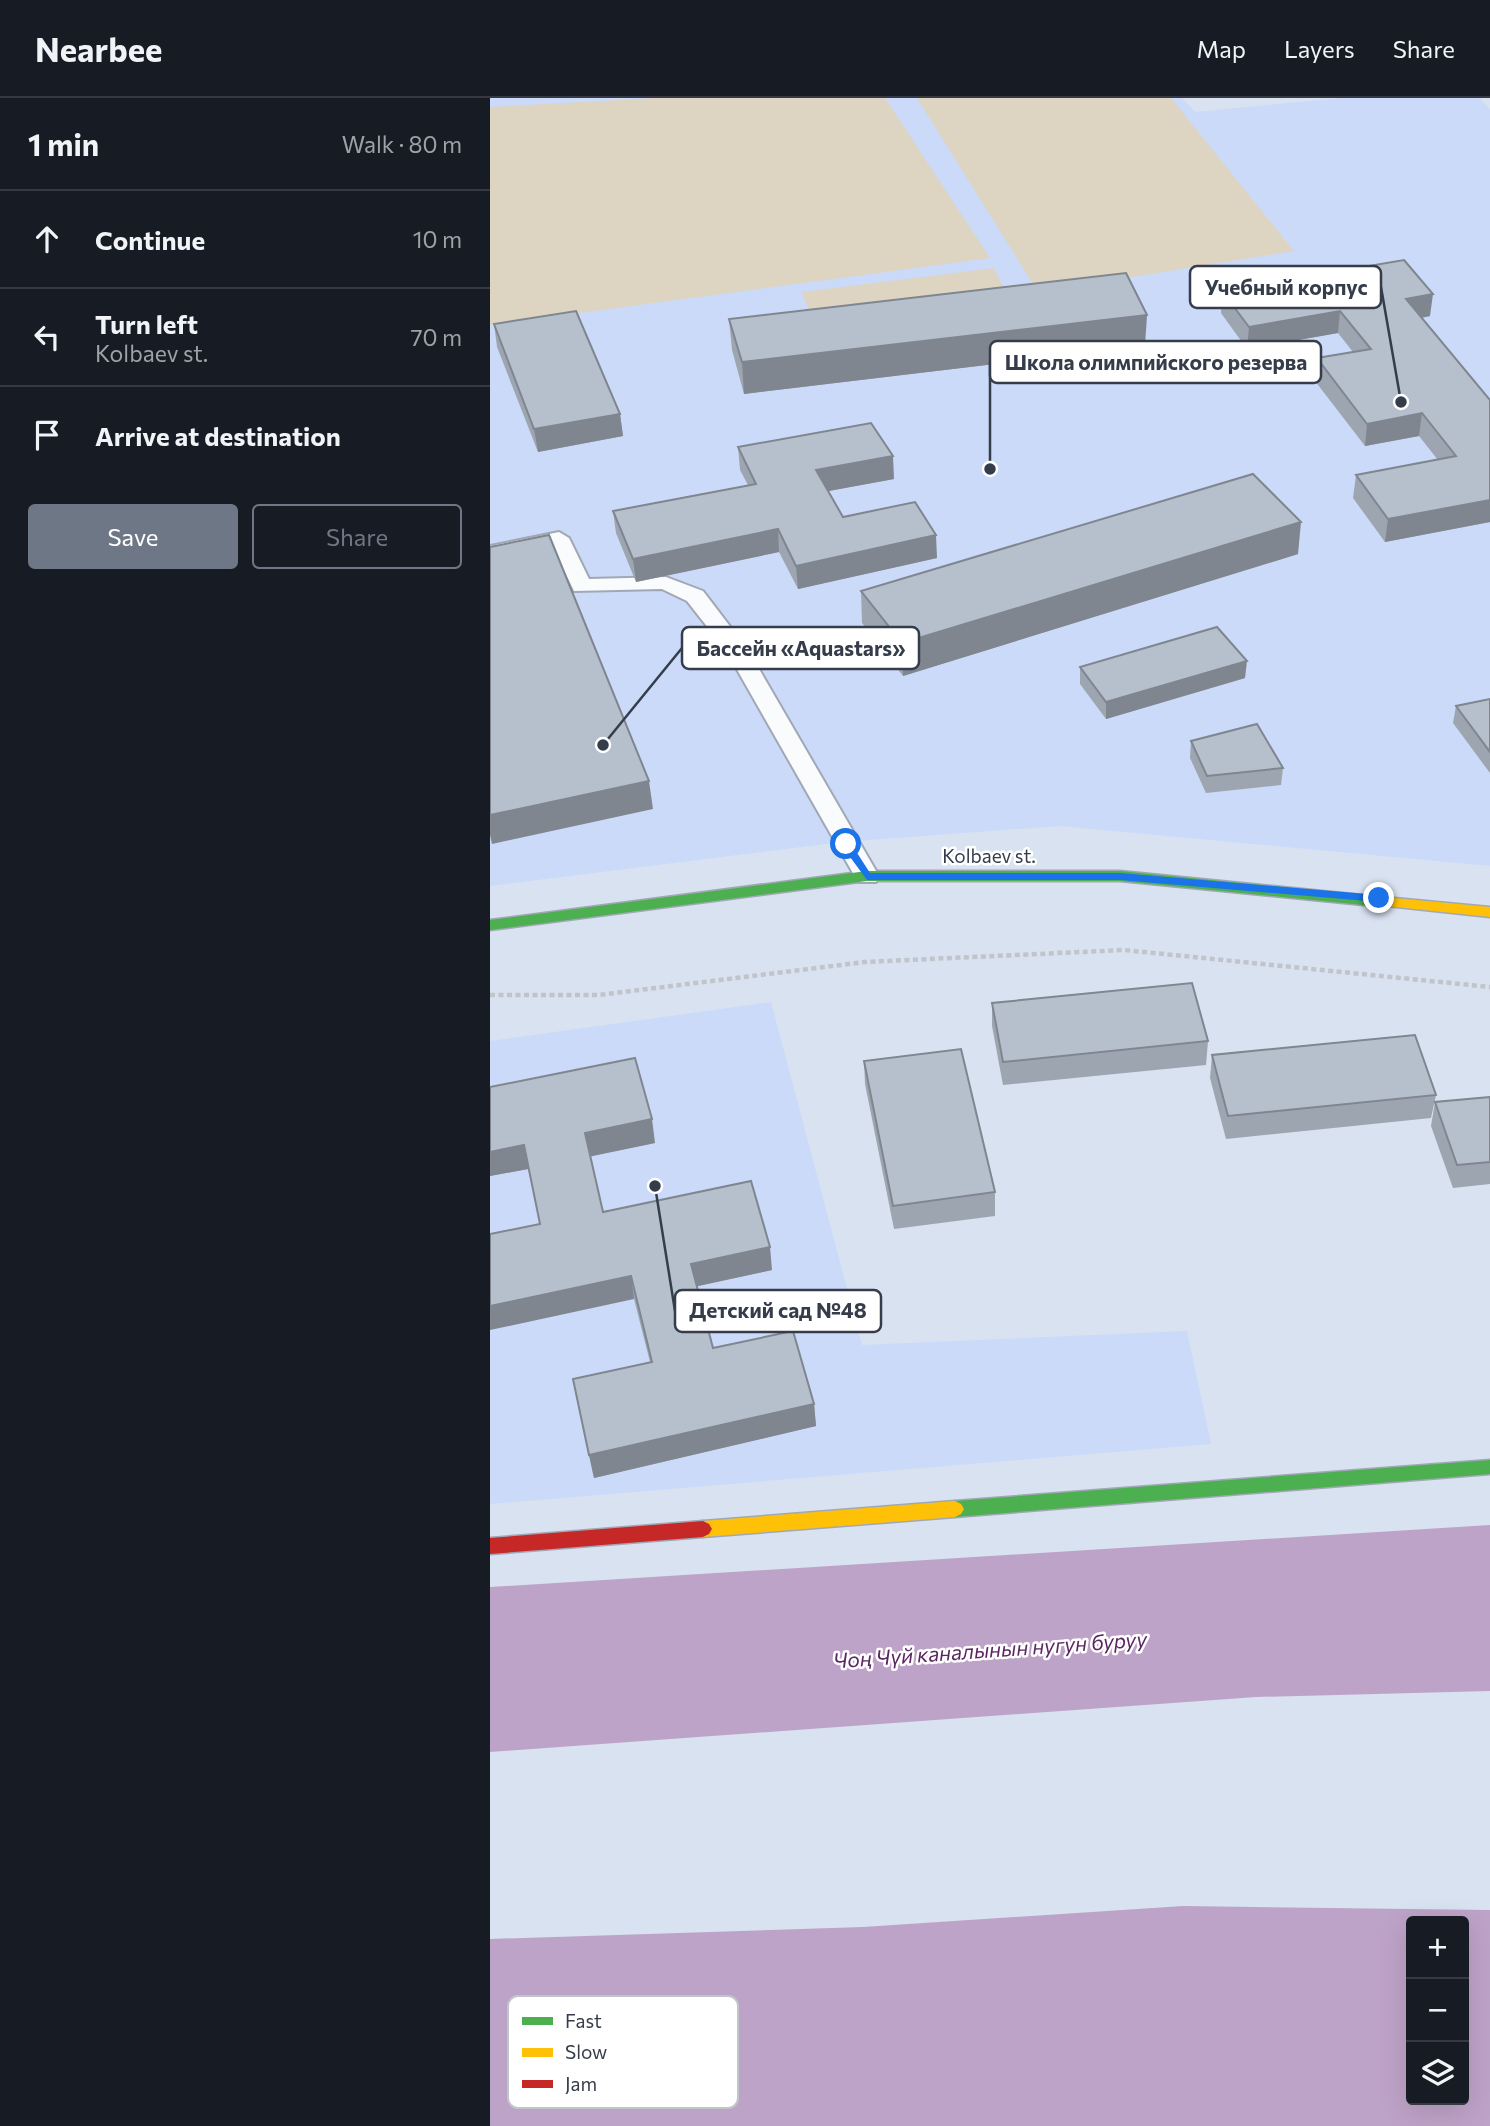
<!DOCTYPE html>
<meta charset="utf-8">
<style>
:root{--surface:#171b24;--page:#242831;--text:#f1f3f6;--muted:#9ea1a6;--line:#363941;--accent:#6e7785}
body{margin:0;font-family:Commissioner,sans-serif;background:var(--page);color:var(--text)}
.controls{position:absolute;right:21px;bottom:21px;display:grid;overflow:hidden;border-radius:7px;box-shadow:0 7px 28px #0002}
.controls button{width:63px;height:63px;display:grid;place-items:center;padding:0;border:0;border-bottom:2px solid var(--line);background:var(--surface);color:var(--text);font:35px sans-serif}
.stop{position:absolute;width:21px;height:21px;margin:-16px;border:5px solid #1a73e8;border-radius:50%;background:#fff}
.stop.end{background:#1a73e8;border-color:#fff;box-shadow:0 2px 7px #0008}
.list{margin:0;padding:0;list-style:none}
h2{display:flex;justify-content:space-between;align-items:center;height:91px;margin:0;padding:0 28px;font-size:30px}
h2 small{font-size:23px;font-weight:400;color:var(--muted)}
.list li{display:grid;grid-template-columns:46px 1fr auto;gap:21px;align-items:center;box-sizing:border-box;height:98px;padding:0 28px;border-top:2px solid var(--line)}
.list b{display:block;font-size:26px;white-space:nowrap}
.list p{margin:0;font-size:23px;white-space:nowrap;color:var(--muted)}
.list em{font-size:23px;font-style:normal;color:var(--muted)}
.actions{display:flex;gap:14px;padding:21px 28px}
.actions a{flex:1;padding:16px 0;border:2px solid var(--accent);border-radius:7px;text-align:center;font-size:24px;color:var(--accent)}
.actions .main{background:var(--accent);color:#fff}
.icon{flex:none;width:38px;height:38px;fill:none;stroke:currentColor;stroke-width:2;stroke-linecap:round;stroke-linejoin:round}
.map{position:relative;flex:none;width:1000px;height:2028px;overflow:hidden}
header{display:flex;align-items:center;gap:42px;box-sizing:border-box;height:98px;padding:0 35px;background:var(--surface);border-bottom:2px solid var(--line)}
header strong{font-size:33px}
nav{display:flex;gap:38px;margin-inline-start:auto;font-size:24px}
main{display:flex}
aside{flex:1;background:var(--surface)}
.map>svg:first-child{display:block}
.built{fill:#cadaf8}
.green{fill:#ddd4c2}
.water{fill:#bea3c8;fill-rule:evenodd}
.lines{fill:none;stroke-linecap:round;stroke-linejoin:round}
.lane-casing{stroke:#a1a8b5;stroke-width:4}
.fast-casing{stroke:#a1a8b5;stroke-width:3}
.slow-casing{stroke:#a1a8b5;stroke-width:3}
.jam-casing{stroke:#a1a8b5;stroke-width:3}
.path{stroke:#c1c5cb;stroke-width:4.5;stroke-dasharray:5 3.5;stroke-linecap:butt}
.lane{fill:#f9fbfd;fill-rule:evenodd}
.fast{fill:#4caf50;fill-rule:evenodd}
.slow{fill:#ffc107;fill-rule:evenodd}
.jam{fill:#c62828;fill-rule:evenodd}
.wall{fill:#9da5b0}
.shaded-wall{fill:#7f8690}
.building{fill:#b6c0cd;stroke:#7f8690;stroke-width:2}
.route{fill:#1a73e8}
.labels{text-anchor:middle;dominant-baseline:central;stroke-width:5;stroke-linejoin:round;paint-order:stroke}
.street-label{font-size:19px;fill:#353d4b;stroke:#fff}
.water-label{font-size:21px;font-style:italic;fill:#5b2762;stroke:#fff}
.key{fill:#fff;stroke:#c2c5c9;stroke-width:2}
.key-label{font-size:19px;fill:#353d4b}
.leader{fill:none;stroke:#353d4b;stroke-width:2.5}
.callout-dot{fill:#353d4b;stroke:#fff;stroke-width:2.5}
.callout{fill:#fff;stroke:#353d4b;stroke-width:2.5}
.callout-label{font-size:21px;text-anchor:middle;font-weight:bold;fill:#353d4b}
</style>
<header>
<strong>Nearbee</strong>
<nav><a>Map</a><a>Layers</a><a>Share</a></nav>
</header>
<main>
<aside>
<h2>1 min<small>Walk · 80 m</small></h2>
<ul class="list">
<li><svg class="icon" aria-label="ahead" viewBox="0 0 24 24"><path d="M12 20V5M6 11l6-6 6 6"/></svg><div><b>Continue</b></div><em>10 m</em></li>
<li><svg class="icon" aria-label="left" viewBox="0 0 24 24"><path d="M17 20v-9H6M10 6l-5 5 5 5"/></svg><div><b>Turn left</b><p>Kolbaev st.</p></div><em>70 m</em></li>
<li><svg class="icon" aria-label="arrive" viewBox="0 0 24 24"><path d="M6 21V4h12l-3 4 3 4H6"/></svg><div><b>Arrive at destination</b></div></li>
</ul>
<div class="actions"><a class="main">Save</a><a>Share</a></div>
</aside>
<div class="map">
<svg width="1000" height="2028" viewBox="0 0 1000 2028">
<rect width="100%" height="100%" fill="#d9e2f1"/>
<g class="built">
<path d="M0,0H692L705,14L851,0H989L1000,11V768L569,728L352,744L0,788Z"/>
<path d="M281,904L372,1247L697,1233L721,1346L0,1406V943Z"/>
</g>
<g class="green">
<path d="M166,0H395L500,160L0,227V9Z"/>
<path d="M427,0H681L804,153L548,194Z"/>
<path d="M504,170L522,207L326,232L312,194Z"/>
</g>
<g class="water">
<path d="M1000,1427V1593L766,1599L0,1654V1489Z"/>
<path d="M693,1808L1000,1812V2028H0V1841L373,1829ZM974,1823V2002H921V1823Z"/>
</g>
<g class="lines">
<g class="lane-casing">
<path id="lane" d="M69,434L79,440L99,481L176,479L213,493L258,552L389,778L386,784H368L237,554L197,503L172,491L84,493L62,448L0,460V448Z"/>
</g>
<g class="fast-casing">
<g id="fast">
<path d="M377,773H630L883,798L890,803L883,808L630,783H377L0,832V822Z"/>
<path d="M1000,1362V1376L465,1419L459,1416L456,1411L459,1406L465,1403Z"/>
</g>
</g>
<g class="slow-casing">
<g id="slow">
<path d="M883,798L1000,809V819L878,806L876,803Z"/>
<path d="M465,1403L471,1406L474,1411L471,1416L465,1419L213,1439L207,1436L204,1431L207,1426L213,1423Z"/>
</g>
</g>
<g class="jam-casing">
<path id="jam" d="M213,1423L219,1426L222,1431L219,1436L213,1439L0,1456V1440Z"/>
</g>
<path class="path" d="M0,897H109L375,864L634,852L1000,889"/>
<use href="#lane" class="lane"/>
<use href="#fast" class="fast"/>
<use href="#slow" class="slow"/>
<use href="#jam" class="jam"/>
</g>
<g class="wall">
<path d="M732,193L940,218L932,220L1000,302V424L895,444L863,400L866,377L948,362L929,338L875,348L825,283L827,260L863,254L848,235L757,251L731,215Z"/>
<path d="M239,221L655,248L254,296L242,252Z"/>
<path d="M4,226L130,316L133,338L48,354L7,249Z"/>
<path d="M248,349L404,381L338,393L353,419L447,460L308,491L289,454L146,484L126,435L123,413L258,387L250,372Z"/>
<path d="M808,456L413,578L372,525L371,493Z"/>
<path d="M590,569L755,580L616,621L590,586Z"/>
<path d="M1000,601V675L963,625L966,608Z"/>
<path d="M701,643L793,670L791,687L716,695L700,660Z"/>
<path d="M502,905L718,943L716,967L513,987L502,928Z"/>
<path d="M722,957L946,997L941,1020L736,1041L720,980Z"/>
<path d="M374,963L505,1094V1118L404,1131L375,986Z"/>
<path d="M0,989L165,1045L100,1058L113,1114L282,1172L206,1188L223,1250L324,1306L326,1328L104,1380L83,1281L160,1264L144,1201L50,1126L38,1071L0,1078Z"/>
<path d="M1000,999V1086L963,1090L941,1028L945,1004Z"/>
</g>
<g class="shaded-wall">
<path d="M943,196L940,218L913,223L916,201Z"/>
<path d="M850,213L848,235L757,251L759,229Z"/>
<path d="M657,217L655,248L254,296L252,264Z"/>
<path d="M932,315L929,338L875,348L877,326Z"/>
<path d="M130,316L133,338L48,354L44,331Z"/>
<path d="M403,358L404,381L328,395L326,372Z"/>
<path d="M1000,402V424L895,444L898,421Z"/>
<path d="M811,424L808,456L413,578L412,545Z"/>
<path d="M288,431L289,454L146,484L143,461Z"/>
<path d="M446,437L447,460L308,491L306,468Z"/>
<path d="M757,563L755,580L616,621V604Z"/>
<path d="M159,683L163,711L2,746L0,737V717Z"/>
<path d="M162,1021L165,1045L98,1059L95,1035Z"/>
<path d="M34,1047L38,1071L0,1078V1054Z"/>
<path d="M280,1149L282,1172L204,1189L201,1166Z"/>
<path d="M141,1178L144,1201L0,1232V1208Z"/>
<path d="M324,1306L326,1328L104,1380L99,1357Z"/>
</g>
<g class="building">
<path d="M914,162L943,196L916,201L1000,302V402L898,421L866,377L966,358L932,315L877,326L827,260L881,251L850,213L759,229L732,193Z"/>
<path d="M636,175L657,217L252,264L239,221Z"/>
<path d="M86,213L130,316L44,331L4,226Z"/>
<path d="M381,325L403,358L326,372L353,419L425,404L446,437L306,468L288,431L143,461L123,413L266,386L248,349Z"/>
<path d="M763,376L811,424L412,545L371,493Z"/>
<path d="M59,437L159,683L0,717V449Z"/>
<path d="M727,529L757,563L616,604L590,569Z"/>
<path d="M1000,601V654L966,608Z"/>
<path d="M767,626L793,670L717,678L701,643Z"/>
<path d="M702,885L718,943L513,964L502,905Z"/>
<path d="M925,937L946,997L738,1018L722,957Z"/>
<path d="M471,951L505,1094L403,1108L374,963Z"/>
<path d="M145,960L162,1021L95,1035L113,1114L261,1083L280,1149L201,1166L223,1250L303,1233L324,1306L99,1357L83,1281L162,1264L141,1178L0,1208V1136L50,1126L34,1047L0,1054V989Z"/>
<path d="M1000,999V1064L967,1067L945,1004Z"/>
</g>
<path class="route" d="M352,744H360L380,775H630L889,797L894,800L889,804L630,782H377L352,748Z"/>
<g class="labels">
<g class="street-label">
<text x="499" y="757">Kolbaev st.</text>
</g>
<g class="water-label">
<text transform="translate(500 1551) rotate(-4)">Чоң Чүй каналынын нугун буруу</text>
</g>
</g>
<rect x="18" y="1898" width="230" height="112" rx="10" class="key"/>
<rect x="32" y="1919" width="31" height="8" fill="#4caf50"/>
<rect x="32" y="1950" width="31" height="9" fill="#ffc107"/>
<rect x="32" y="1982" width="31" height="8" fill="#c62828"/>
<g class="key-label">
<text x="75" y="1930">Fast</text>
<text x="75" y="1961">Slow</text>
<text x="75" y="1993">Jam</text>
</g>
<path class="leader" d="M911 304L891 189M500 371L500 264M113 647L192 550M165 1088L185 1213"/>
<g class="callout-dot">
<circle cx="911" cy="304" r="7"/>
<circle cx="500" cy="371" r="7"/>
<circle cx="113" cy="647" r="7"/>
<circle cx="165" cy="1088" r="7"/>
</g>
<g class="callout">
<rect x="700" y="168" width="191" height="42" rx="7"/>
<rect x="500" y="243" width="331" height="42" rx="7"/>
<rect x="192" y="529" width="237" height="42" rx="7"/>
<rect x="185" y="1192" width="206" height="42" rx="7"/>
</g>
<g class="callout-label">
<text x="796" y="197">Учебный корпус</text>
<text x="666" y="272">Школа олимпийского резерва</text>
<text x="311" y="558">Бассейн «Aquastars»</text>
<text x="288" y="1220">Детский сад №48</text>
</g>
</svg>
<div class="controls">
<button>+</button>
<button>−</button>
<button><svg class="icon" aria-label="layers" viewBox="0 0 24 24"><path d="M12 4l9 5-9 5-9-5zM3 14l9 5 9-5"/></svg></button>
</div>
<div class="stop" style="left:356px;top:746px"></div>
<div class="stop end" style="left:889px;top:800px"></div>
</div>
</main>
